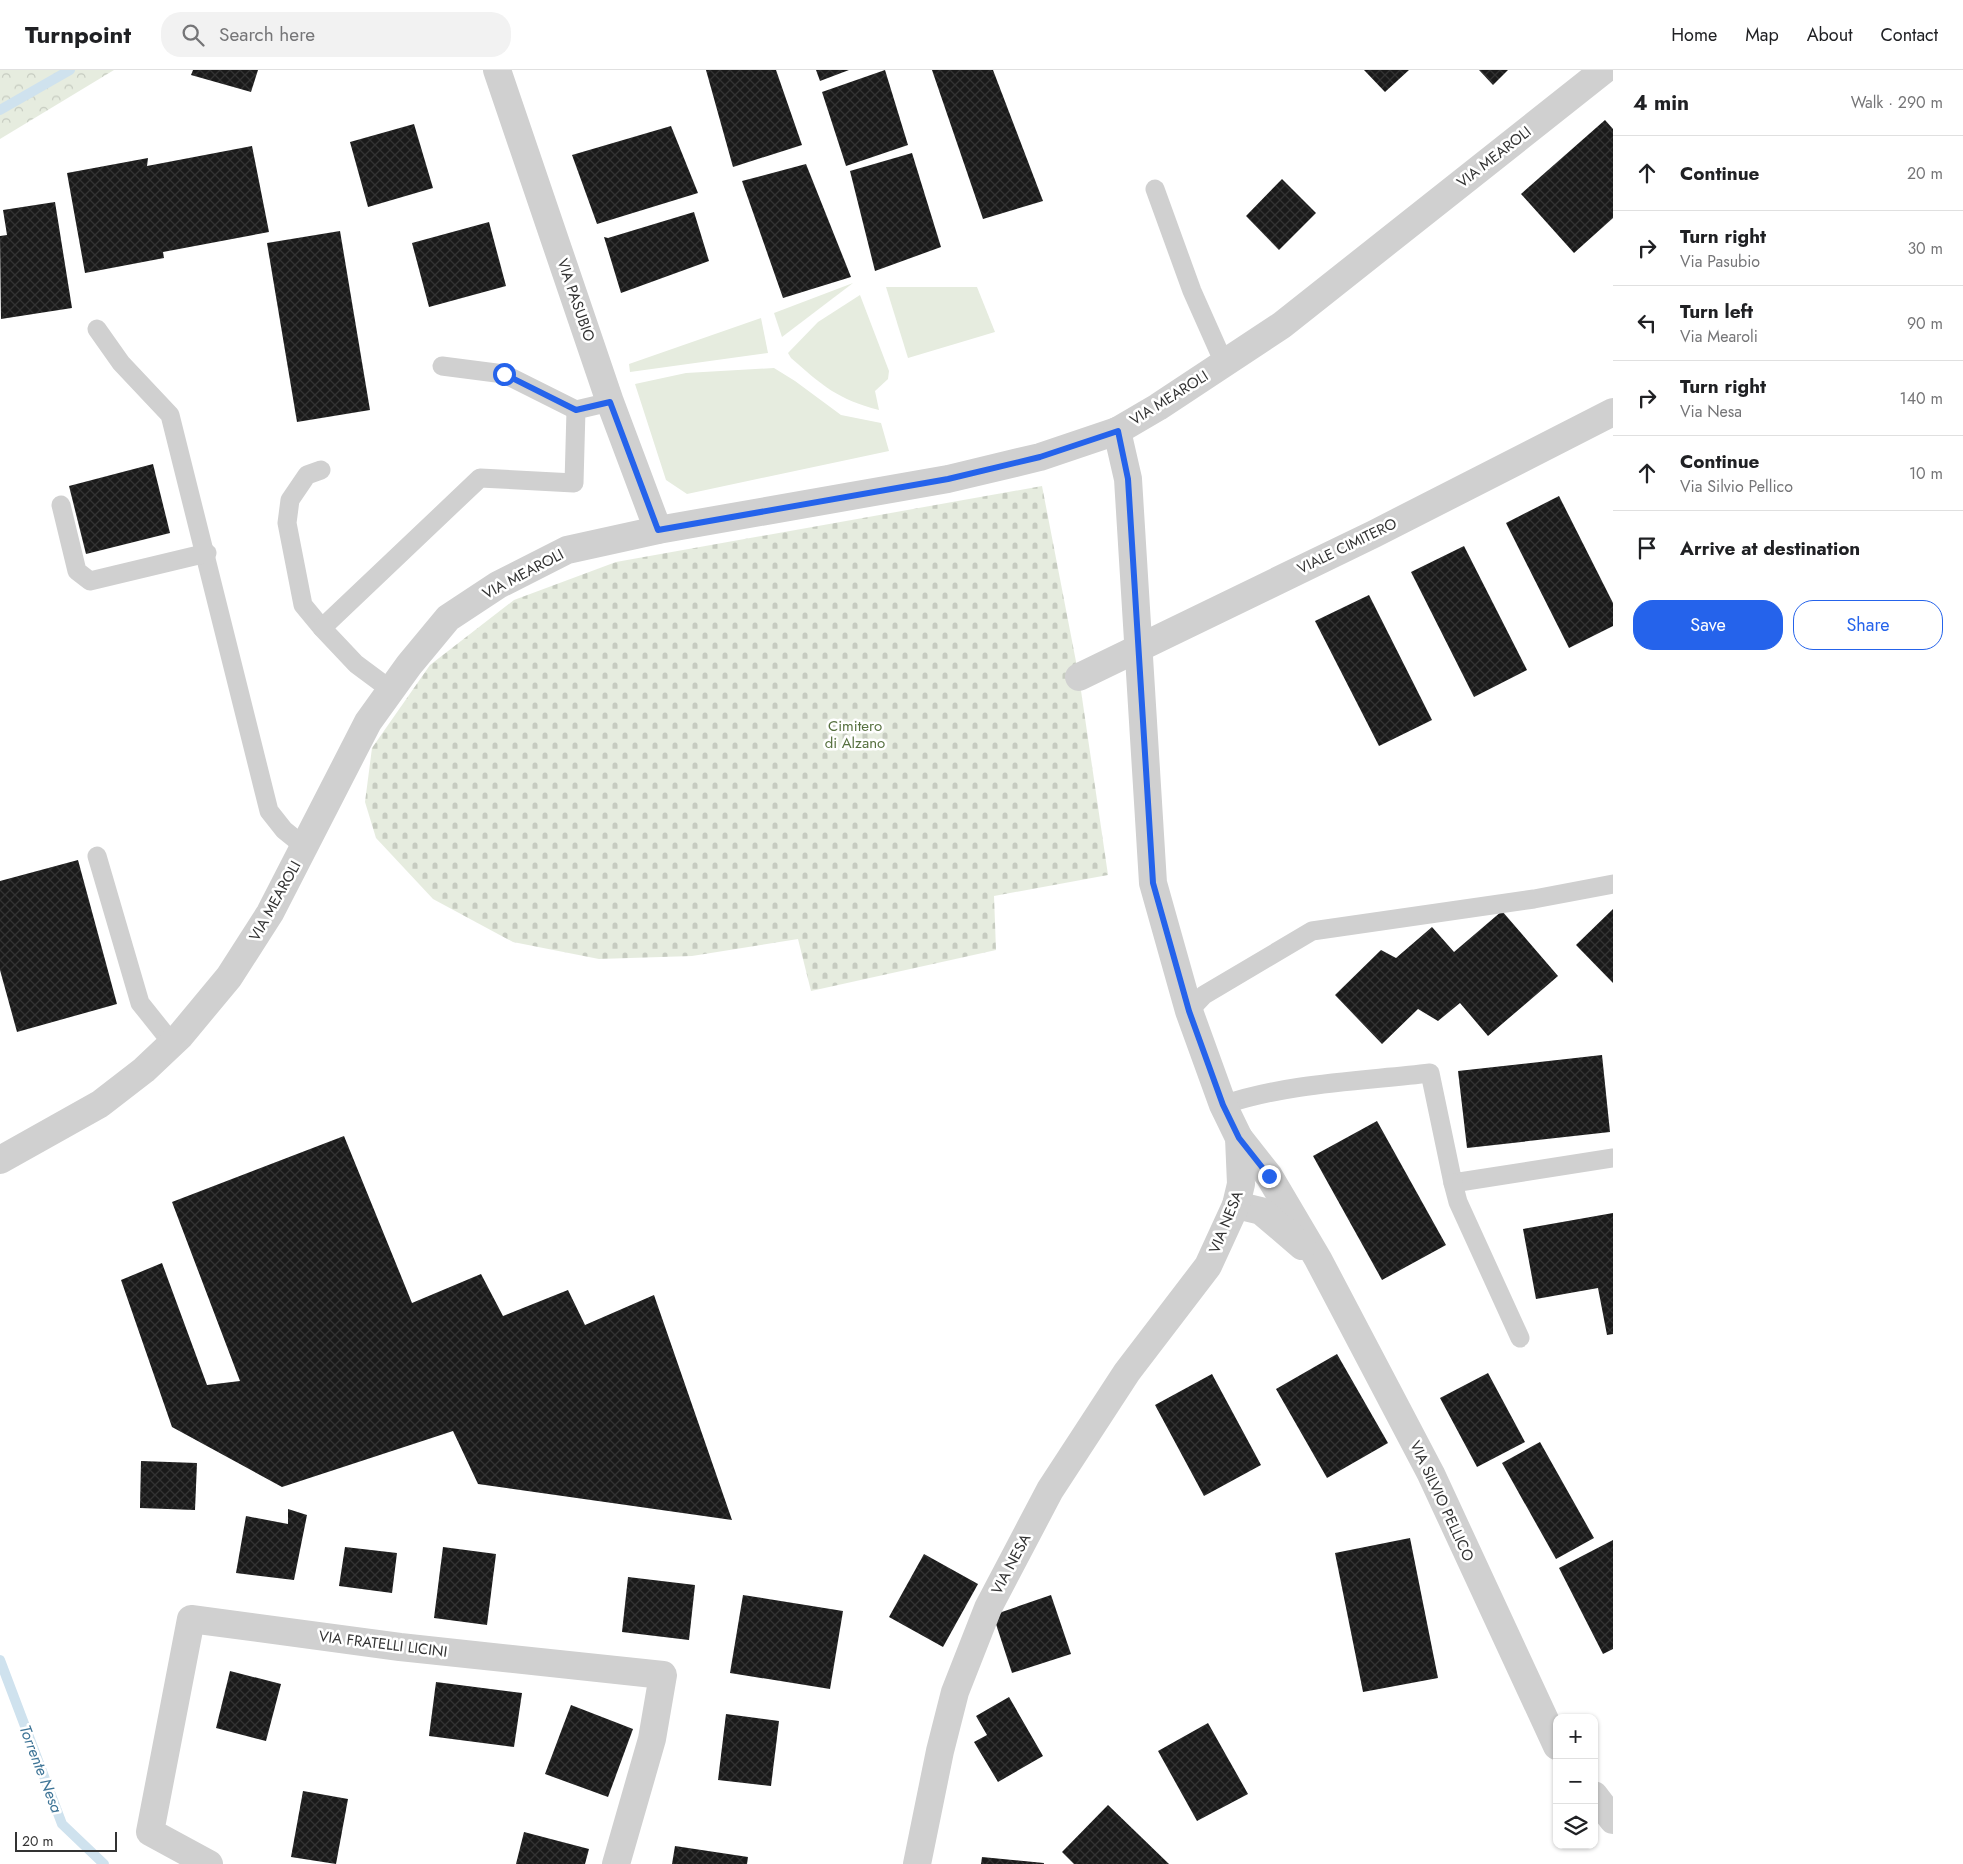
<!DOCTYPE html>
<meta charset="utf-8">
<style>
:root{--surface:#fff;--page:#f2f2f2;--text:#202124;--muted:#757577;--line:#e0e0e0;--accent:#2563eb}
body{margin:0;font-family:Jost,sans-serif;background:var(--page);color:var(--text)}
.controls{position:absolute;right:15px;bottom:15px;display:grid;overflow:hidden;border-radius:10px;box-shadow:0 1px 4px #0004}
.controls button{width:45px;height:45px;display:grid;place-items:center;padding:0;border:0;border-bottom:1px solid var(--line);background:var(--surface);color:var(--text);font:25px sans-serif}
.scale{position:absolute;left:15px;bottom:12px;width:102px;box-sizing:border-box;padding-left:5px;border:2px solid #333;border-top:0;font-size:14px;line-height:18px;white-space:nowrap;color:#333;-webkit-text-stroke:4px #fff;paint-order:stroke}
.stop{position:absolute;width:15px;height:15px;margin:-11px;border:4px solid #2563eb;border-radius:50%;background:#fff}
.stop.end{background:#2563eb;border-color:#fff;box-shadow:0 1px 5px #0008}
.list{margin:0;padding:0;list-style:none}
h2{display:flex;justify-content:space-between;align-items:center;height:65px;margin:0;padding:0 20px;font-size:21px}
h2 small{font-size:16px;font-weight:400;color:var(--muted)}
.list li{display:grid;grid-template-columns:32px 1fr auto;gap:15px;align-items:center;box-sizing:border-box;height:75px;padding:0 20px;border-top:1px solid var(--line)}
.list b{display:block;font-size:19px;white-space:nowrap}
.list p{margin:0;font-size:16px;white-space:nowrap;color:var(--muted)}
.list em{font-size:16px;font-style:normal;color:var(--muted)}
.actions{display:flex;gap:10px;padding:15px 20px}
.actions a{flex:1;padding:11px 0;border:1px solid var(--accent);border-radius:20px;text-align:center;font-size:18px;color:var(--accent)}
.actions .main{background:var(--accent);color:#fff}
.icon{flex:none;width:28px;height:28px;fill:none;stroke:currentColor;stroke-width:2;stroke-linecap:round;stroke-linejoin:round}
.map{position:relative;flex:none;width:1613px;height:1794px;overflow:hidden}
header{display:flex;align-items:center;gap:30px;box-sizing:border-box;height:70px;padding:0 25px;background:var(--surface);border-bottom:1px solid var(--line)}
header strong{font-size:24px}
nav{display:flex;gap:28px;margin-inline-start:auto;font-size:18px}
.search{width:350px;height:45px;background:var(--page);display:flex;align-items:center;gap:12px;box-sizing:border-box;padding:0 18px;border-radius:20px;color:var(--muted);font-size:19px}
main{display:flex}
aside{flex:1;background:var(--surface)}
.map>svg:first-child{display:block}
.grass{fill:#e6ecdf}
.forest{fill:url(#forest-crowns)}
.cemetery{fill:url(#cemetery-stones)}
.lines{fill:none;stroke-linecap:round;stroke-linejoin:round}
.stream{stroke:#cfe2ee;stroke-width:10}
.building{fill:url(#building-cross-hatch)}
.service{stroke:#d0d0d0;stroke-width:19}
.pedestrian{stroke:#d0d0d0;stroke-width:28}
.minor{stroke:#d0d0d0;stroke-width:28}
.route{stroke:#2563eb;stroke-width:6}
.labels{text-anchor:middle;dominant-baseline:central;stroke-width:5;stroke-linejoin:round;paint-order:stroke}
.street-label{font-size:15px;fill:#333;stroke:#fff}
.park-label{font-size:15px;fill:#56703f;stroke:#fff}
.water-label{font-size:16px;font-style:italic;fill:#3f7597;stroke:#fff}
</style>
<header>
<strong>Turnpoint</strong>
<div class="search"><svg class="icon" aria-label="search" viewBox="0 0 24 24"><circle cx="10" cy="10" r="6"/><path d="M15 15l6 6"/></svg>Search here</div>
<nav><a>Home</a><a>Map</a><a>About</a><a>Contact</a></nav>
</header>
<main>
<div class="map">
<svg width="1613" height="1794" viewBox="0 0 1613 1794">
<defs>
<pattern id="forest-crowns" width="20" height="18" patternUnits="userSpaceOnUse" patternTransform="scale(1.25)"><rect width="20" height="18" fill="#e6ecdf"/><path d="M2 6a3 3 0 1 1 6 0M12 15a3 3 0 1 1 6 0" fill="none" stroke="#c6cbc0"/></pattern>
<pattern id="cemetery-stones" width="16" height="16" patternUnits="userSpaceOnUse" patternTransform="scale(1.25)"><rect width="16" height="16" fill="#e6ecdf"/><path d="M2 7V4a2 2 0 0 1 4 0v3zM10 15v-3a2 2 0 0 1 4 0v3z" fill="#c6cbc0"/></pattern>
<pattern id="building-cross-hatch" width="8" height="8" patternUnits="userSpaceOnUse" patternTransform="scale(1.25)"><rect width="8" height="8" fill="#1a1a1a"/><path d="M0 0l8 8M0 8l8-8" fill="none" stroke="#333"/></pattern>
</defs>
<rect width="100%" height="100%" fill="#fff"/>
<g class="grass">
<path d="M853,213L782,267L774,243Z"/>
<path d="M886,217H977L995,262L908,288Z"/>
<path d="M860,225L889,301L888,309L875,321L879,340C837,329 823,316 791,288L788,283L818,252Z"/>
<path d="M761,248L768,283L630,302L629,294Z"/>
<path d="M774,298L795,311L841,345L881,353L889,381L687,424L666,410L635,314L686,303Z"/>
</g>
<path class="forest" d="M0,0H114L0,69Z"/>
<path class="cemetery" d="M1042,416L1079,607L1108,805L994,826L996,880L811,921L798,869L692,886L599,889L513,872L433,829L376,768L365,732L372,678L430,595L514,530L616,492Z"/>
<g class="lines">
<g class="stream">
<path d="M0,40L70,0"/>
<path d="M0,1590L62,1754L104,1794"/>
</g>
</g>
<g class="building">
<path d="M193,0H258L251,22L191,5Z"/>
<path d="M706,0H776L802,75L733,97Z"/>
<path d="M816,0H849L820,11Z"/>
<path d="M885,0L908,75L846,96L822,22Z"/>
<path d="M932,0H993L1043,131L983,149Z"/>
<path d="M1364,0H1409L1385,22Z"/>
<path d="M1479,0H1508L1493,15Z"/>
<path d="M1605,50L1613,59V148L1574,183L1521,124Z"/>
<path d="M414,54L433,118L368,137L350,72Z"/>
<path d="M671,56L698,123L597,154L572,85Z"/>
<path d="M252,76L269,162L163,182L164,188L85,203L67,103L148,88L147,96Z"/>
<path d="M912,83L941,177L875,201L850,101Z"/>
<path d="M806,94L851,207L783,228L742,111Z"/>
<path d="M1282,109L1316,143L1279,180L1246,146Z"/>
<path d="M55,132L72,238L1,249L0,166L7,165L3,140Z"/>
<path d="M694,142L709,191L621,223L604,167L608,168Z"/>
<path d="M489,152L506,216L429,237L412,173Z"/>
<path d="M340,161L370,340L297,352L267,173Z"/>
<path d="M153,394L170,463L86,484L69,416Z"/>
<path d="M1559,426L1613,533V556L1569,578L1506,453Z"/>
<path d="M1464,476L1527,600L1474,627L1411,502Z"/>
<path d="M1369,525L1432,650L1379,676L1315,551Z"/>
<path d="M78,790L117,934L17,962L0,900V811Z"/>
<path d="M1613,839V913L1576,875Z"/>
<path d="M1502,841L1558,906L1488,966L1460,933L1438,951L1418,939L1382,974L1335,925L1381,880L1396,888L1432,857L1454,882Z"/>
<path d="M1602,985L1610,1062L1467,1078L1458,1001Z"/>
<path d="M1377,1051L1446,1175L1382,1210L1313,1086Z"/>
<path d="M344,1066L412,1233L481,1204L503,1246L568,1220L585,1255L654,1225L732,1450L478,1414L453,1361L282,1417L172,1357L121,1210L162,1193L207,1315L240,1311L172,1132Z"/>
<path d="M1613,1143V1264L1607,1265L1598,1218L1536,1229L1523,1159Z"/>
<path d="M1337,1284L1388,1373L1327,1408L1276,1319Z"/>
<path d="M1488,1303L1525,1372L1477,1397L1440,1328Z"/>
<path d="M1212,1304L1261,1395L1204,1426L1155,1335Z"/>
<path d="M1540,1372L1594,1468L1556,1489L1502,1393Z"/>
<path d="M141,1391L197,1393L195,1440L140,1438Z"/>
<path d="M288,1439L307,1445L294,1510L236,1503L246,1446L288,1454Z"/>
<path d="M1410,1468L1438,1608L1363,1622L1335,1483Z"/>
<path d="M1613,1470V1579L1603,1584L1559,1498Z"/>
<path d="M345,1477L397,1483L392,1523L339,1516Z"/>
<path d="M443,1477L496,1484L487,1555L434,1548Z"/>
<path d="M924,1484L978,1514L943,1577L889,1547Z"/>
<path d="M628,1507L695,1515L689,1570L622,1562Z"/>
<path d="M743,1525L843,1541L830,1619L730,1603Z"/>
<path d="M1051,1525L1071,1584L1012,1603L993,1545Z"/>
<path d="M230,1601L281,1614L266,1671L216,1658Z"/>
<path d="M436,1612L522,1623L514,1677L429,1666Z"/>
<path d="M1009,1627L1043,1686L998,1712L974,1672L987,1665L976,1646Z"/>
<path d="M571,1635L633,1659L608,1727L545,1704Z"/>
<path d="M726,1644L779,1651L771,1716L718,1710Z"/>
<path d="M1208,1653L1248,1724L1197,1751L1158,1681Z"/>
<path d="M303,1721L348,1729L336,1794L291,1787Z"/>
<path d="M1108,1735L1169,1794H1074L1062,1782Z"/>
<path d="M524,1762L589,1779L585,1794H516Z"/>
<path d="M675,1776L748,1787L747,1794H672Z"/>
<path d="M982,1787L1044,1793V1794H981Z"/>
</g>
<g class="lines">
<g class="service">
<path d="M1155,119L1192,221L1224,293"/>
<path d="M97,259L121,293L170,345L269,741L284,760L305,777"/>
<path d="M442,296L504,304L576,340"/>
<path d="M321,400L307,405L290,430L287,453L303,535L322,558"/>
<path d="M61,435L77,501L90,511L207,483"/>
<path d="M391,620L356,594L322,558L480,408L574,413L576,340L610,332"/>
<path d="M97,786L140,933L172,973"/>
<path d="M1189,941L1204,925L1312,861L1534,829L1613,814"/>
<path d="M1223,1035C1287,1013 1363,1011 1430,1003L1453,1113L1613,1088"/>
<path d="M1453,1113L1458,1132L1520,1268"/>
</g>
<path class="pedestrian" d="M1079,607L1374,464L1613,342"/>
<g class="minor">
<path d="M497,0L610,332L658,460"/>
<path d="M1239,1068L1269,1106L1318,1189L1431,1404L1557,1676"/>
<path d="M0,1090L100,1034L144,1000L180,966L229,907L270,843L368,652L409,595L448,548L498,515L567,480L658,460L948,409L1040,387L1117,361L1158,337L1282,255L1604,0"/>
<path d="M1236,1135L1261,1141L1302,1176"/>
<path d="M1594,1725L1613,1750"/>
<path d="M209,1794L150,1762L191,1549L400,1577L663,1605L652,1669L616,1794"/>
<path d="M917,1794L940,1681L955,1622L988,1538L1050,1420L1127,1302L1208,1196L1236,1135L1241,1114L1239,1068L1223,1035L1189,941L1153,813L1128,409L1117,361"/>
</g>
</g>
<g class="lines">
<path class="route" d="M504,304L576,340L610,332L658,460L948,409L1040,387L1118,361L1128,409L1153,813L1189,941L1223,1035L1239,1068L1269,1106"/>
</g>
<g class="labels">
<g class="street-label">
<text transform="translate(1494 87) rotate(-38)">VIA MEAROLI</text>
<text transform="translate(576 230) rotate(71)">VIA PASUBIO</text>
<text transform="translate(1169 328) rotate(-32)">VIA MEAROLI</text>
<text transform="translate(1347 476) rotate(-26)">VIALE CIMITERO</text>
<text transform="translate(523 504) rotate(-28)">VIA MEAROLI</text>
<text transform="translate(275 831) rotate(-61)">VIA MEAROLI</text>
<text transform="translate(1226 1152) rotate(-68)">VIA NESA</text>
<text transform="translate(1442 1431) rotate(65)">VIA SILVIO PELLICO</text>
<text transform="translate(1011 1494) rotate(-62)">VIA NESA</text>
<text transform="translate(383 1574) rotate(7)">VIA FRATELLI LICINI</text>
</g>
<g class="park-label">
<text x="855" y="656">Cimitero<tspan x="855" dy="17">di Alzano</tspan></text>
</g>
<g class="water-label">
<text transform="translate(41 1699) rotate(69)">Torrente Nesa</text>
</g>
</g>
</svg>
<div class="controls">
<button>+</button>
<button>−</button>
<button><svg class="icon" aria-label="layers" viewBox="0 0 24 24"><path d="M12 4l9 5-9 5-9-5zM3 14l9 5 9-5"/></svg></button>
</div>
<div class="scale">20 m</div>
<div class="stop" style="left:504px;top:304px"></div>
<div class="stop end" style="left:1269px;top:1106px"></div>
</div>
<aside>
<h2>4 min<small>Walk · 290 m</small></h2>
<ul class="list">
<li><svg class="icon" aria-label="ahead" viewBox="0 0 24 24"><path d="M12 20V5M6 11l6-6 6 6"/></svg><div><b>Continue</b></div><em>20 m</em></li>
<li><svg class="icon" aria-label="right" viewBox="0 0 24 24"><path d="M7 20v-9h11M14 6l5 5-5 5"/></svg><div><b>Turn right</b><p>Via Pasubio</p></div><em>30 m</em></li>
<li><svg class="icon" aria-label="left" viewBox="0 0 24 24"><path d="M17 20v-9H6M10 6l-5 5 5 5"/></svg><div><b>Turn left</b><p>Via Mearoli</p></div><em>90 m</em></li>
<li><svg class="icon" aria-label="right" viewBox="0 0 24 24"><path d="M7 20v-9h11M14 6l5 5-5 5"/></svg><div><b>Turn right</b><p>Via Nesa</p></div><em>140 m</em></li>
<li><svg class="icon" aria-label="ahead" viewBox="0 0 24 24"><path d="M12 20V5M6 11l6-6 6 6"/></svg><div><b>Continue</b><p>Via Silvio Pellico</p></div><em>10 m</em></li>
<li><svg class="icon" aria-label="arrive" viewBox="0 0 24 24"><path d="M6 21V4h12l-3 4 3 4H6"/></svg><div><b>Arrive at destination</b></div></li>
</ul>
<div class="actions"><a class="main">Save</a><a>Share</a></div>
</aside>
</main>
